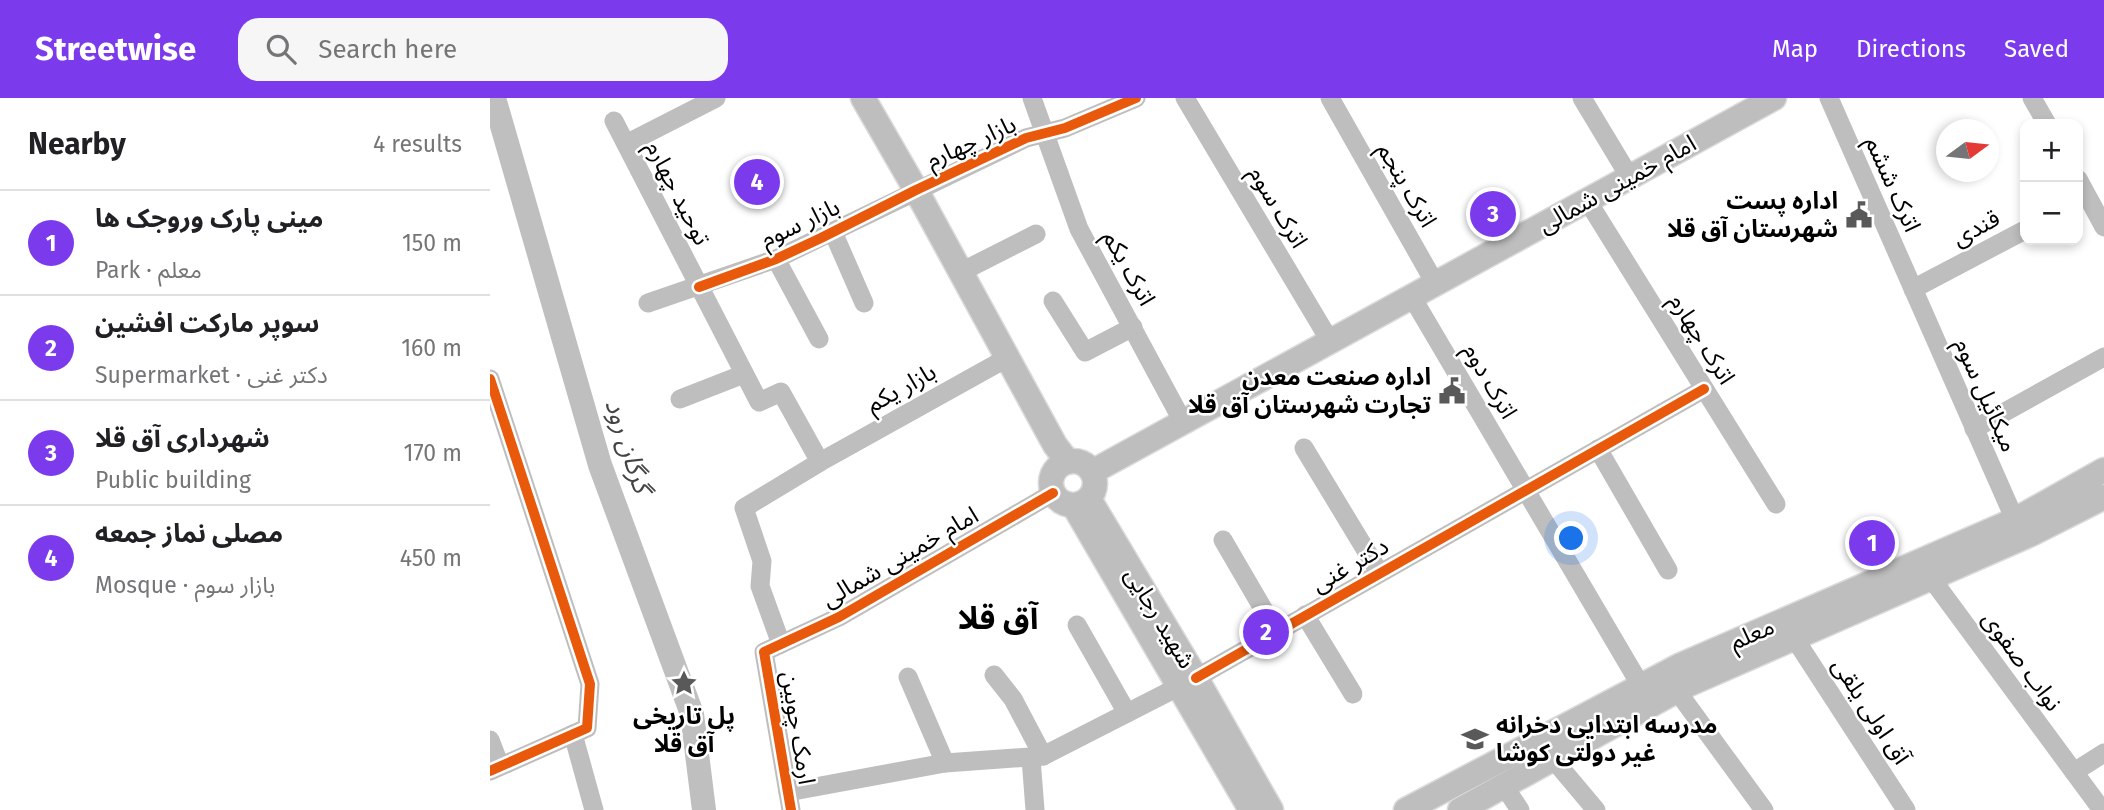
<!DOCTYPE html>
<meta charset="utf-8">
<style>
:root{--surface:#fff;--page:#f6f6f6;--text:#202124;--muted:#757577;--line:#e0e0e0;--accent:#7c3aed}
body{margin:0;font-family:"Fira Sans","Noto Sans Arabic",sans-serif;background:var(--page);color:var(--text)}
.controls{position:absolute;right:21px;top:21px;display:grid;overflow:hidden;border-radius:14px;box-shadow:0 4px 10px #0003}
.controls button{width:63px;height:63px;display:grid;place-items:center;padding:0;border:0;border-bottom:2px solid var(--line);background:var(--surface);color:var(--text);font:35px sans-serif}
.compass{position:absolute;left:1446px;top:21px;width:63px;height:63px;border-radius:50%;background:var(--surface);box-shadow:0 4px 10px #0003;rotate:75deg}
.you{position:absolute;left:1082px;top:441px;width:24px;height:24px;margin:-18px;border:5px solid #fff;border-radius:50%;background:#1a73e8;box-shadow:0 0 0 10px #1a73e833}
.badge{display:grid;place-items:center;width:46px;height:46px;border-radius:50%;background:var(--accent);color:#fff;font-size:23px;font-weight:700}
.pin{position:absolute;translate:-50% -50%;border:4px solid #fff;box-shadow:0 2px 7px #0006}
.list{margin:0;padding:0;list-style:none}
h2{display:flex;justify-content:space-between;align-items:center;height:91px;margin:0;padding:0 28px;font-size:30px}
h2 small{font-size:23px;font-weight:400;color:var(--muted)}
.list li{display:grid;grid-template-columns:46px 1fr auto;gap:21px;align-items:center;box-sizing:border-box;height:105px;padding:0 28px;border-top:2px solid var(--line)}
.list b{display:block;font-size:26px;white-space:nowrap}
.list p{margin:0;font-size:23px;white-space:nowrap;color:var(--muted)}
.list em{font-size:23px;font-style:normal;color:var(--muted)}
.icon{flex:none;width:38px;height:38px;fill:none;stroke:currentColor;stroke-width:2;stroke-linecap:round;stroke-linejoin:round}
.map{position:relative;flex:none;width:1614px;height:712px;overflow:hidden}
header{display:flex;align-items:center;gap:42px;box-sizing:border-box;height:98px;padding:0 35px;background:var(--accent);color:#fff}
header strong{font-size:33px}
nav{display:flex;gap:38px;margin-inline-start:auto;font-size:24px}
.search{width:490px;height:63px;background:var(--page);display:flex;align-items:center;gap:18px;box-sizing:border-box;padding:0 24px;border-radius:21px;color:var(--muted);font-size:26px}
main{display:flex}
aside{flex:1;background:var(--surface)}
.map>svg:first-child{display:block}
.lines{fill:none;stroke-linecap:round;stroke-linejoin:round}
.river{stroke:#bfbfbf;stroke-width:24}
.major-casing{stroke:#dbdbdb;stroke-width:27}
.minor{stroke:#bebebe;stroke-width:19}
.major{stroke:#bebebe;stroke-width:24}
.cycleway-casing{stroke:#fff;stroke-width:15}
.cycleway{stroke:#e8590c;stroke-width:10}
.labels{text-anchor:middle;dominant-baseline:central;stroke-width:5;stroke-linejoin:round;paint-order:stroke}
.street-label{font-size:24px;fill:#000;stroke:#fff}
.poi-label{font-size:24px;font-weight:bold;fill:#000;stroke:#fff;text-anchor:end}
.water-label{font-size:26px;font-style:italic;fill:#444;stroke:#fff}
.district-label{font-size:32px;font-weight:bold;fill:#000;stroke:#fff}
</style>
<header>
<strong>Streetwise</strong>
<div class="search"><svg class="icon" aria-label="search" viewBox="0 0 24 24"><circle cx="10" cy="10" r="6"/><path d="M15 15l6 6"/></svg>Search here</div>
<nav><a>Map</a><a>Directions</a><a>Saved</a></nav>
</header>
<main>
<aside>
<h2>Nearby<small>4 results</small></h2>
<ul class="list">
<li><span class="badge">1</span><div><b>مینی پارک وروجک ها</b><p>Park · معلم</p></div><em>150 m</em></li>
<li><span class="badge">2</span><div><b>سوپر مارکت افشین</b><p>Supermarket · دکتر غنی</p></div><em>160 m</em></li>
<li><span class="badge">3</span><div><b>شهرداری آق قلا</b><p>Public building</p></div><em>170 m</em></li>
<li><span class="badge">4</span><div><b>مصلی نماز جمعه</b><p>Mosque · بازار سوم</p></div><em>450 m</em></li>
</ul>
</aside>
<div class="map">
<svg width="1614" height="712" viewBox="0 0 1614 712">
<rect width="100%" height="100%" fill="#fff"/>
<g class="lines">
<path class="river" d="M4,0L110,367L202,616L214,712"/>
<g class="major-casing">
<g id="major">
<path d="M373,0L426,92L565,347L578,364"/>
<circle cx="583" cy="385" r="22"/>
<path d="M602,374L1284,0"/>
<path d="M599,401L706,580L781,712"/>
<path d="M584,408L761,712"/>
<path d="M916,712L1189,568L1525,422L1614,372"/>
<path d="M970,712L1197,587L1541,436L1614,399"/>
</g>
</g>
<g class="minor">
<path d="M542,0L589,131L693,324"/>
<path d="M695,0L840,243"/>
<path d="M840,0L946,187"/>
<path d="M1092,0L1139,78"/>
<path d="M1339,0L1525,422"/>
<path d="M1542,0L1557,26"/>
<path d="M124,23L269,304L291,294L330,364"/>
<path d="M136,46L226,0"/>
<path d="M1588,81L1614,129"/>
<path d="M1097,102L1286,406"/>
<path d="M343,134L374,205"/>
<path d="M286,161L329,241"/>
<path d="M471,174L546,136"/>
<path d="M1423,191L1535,132"/>
<path d="M922,199L1151,588"/>
<path d="M563,203L595,254L643,229"/>
<path d="M158,205L286,161L536,40L575,30L646,0"/>
<path d="M0,281L100,586L97,630L0,673"/>
<path d="M190,301L254,276"/>
<path d="M1484,331L1614,259"/>
<path d="M814,350L889,474"/>
<path d="M1108,351L1178,472"/>
<path d="M733,442L786,533"/>
<path d="M1441,480L1612,712"/>
<path d="M815,517L863,596"/>
<path d="M587,527L637,615"/>
<path d="M1305,541L1416,712"/>
<path d="M291,546L270,488L272,463L254,410L330,364L517,260"/>
<path d="M504,577L523,601L553,658"/>
<path d="M418,579L455,665"/>
<path d="M706,580L1214,291"/>
<path d="M1187,593L1274,712"/>
<path d="M83,636L104,712"/>
<path d="M0,642L10,668"/>
<path d="M541,660L545,712"/>
<path d="M1063,661L1106,712"/>
<path d="M1584,674L1614,655"/>
<path d="M1014,688L1030,712"/>
<path d="M298,694L455,665L553,658L688,589"/>
<path d="M301,712L274,554L349,519L563,395"/>
</g>
<use href="#major" class="major"/>
<g class="cycleway-casing">
<g id="cycleway">
<path d="M209,189L286,161L331,140L426,92L536,40L575,30L646,0"/>
<path d="M0,281L100,586L97,630L0,673"/>
<path d="M706,580L1214,291"/>
<path d="M301,712L274,554L349,519L563,395"/>
</g>
</g>
<use href="#cycleway" class="cycleway"/>
</g>
<defs>
<g id="civic-bare" transform="scale(2.1)"><path d="M-.6-6.5H3V-4.5H.6V-3L4-1V1h2V6H-6V1h2V-1L-.6-3ZM-1.2 2.5V6h2.4V2.5Z" fill="#595959" stroke="#fff" stroke-width="2.5" paint-order="stroke"/></g>
<g id="sight-bare" transform="scale(2.1)"><path d="M0-6L1.8-2.2L6-1.7L2.9 1.2L3.7 5.4L0 3.3L-3.7 5.4L-2.9 1.2L-6-1.7L-1.8-2.2Z" fill="#595959" stroke="#fff" stroke-width="2.5" paint-order="stroke"/></g>
<g id="school-bare" transform="scale(2.1)"><path d="M0-5L7-2L0 1L-7-2ZM-4 1L0 2.5L4 1V4Q0 6-4 4Z" fill="#595959" stroke="#fff" stroke-width="2.5" paint-order="stroke"/></g>
</defs>
<g fill-rule="evenodd">
<use href="#civic-bare" x="1369" y="117"/>
<use href="#civic-bare" x="962" y="293"/>
<use href="#sight-bare" x="194" y="585"/>
<use href="#school-bare" x="985" y="641"/>
</g>
<g class="labels">
<g class="street-label">
<text transform="translate(481 44) rotate(-24)">بازار چهارم</text>
<text transform="translate(1127 86) rotate(-29)">امام خمینی شمالی</text>
<text transform="translate(1403 86) rotate(66)">اترک ششم</text>
<text transform="translate(917 87) rotate(60)">اترک پنجم</text>
<text transform="translate(188 95) rotate(63)">توحید چهارم</text>
<text transform="translate(788 109) rotate(59)">اترک سوم</text>
<text transform="translate(310 125) rotate(-25)">بازار سوم</text>
<text transform="translate(1486 130) rotate(-28)">قندی</text>
<text transform="translate(639 170) rotate(61)">اترک یکم</text>
<text transform="translate(1212 241) rotate(58)">اترک چهارم</text>
<text transform="translate(1000 283) rotate(60)">اترک دوم</text>
<text transform="translate(411 290) rotate(-29)">بازار یکم</text>
<text transform="translate(1496 297) rotate(66)">میکائیل سوم</text>
<text transform="translate(410 459) rotate(-30)">امام خمینی شمالی</text>
<text transform="translate(860 467) rotate(-30)">دکتر غنی</text>
<text transform="translate(670 520) rotate(59)">شهید رجایی</text>
<text transform="translate(1262 536) rotate(-23)">معلم</text>
<text transform="translate(1532 563) rotate(54)">نواب صفوی</text>
<text transform="translate(1381 613) rotate(57)">آق اولی یلقی</text>
<text transform="translate(308 630) rotate(81)">ارمک چوبین</text>
</g>
<g class="poi-label">
<text x="1348" y="103">اداره پست<tspan x="1348" dy="28">شهرستان آق قلا</tspan></text>
<text x="941" y="279">اداره صنعت معدن<tspan x="941" dy="28">تجارت شهرستان آق قلا</tspan></text>
<text x="194" y="618" text-anchor="middle">پل تاریخی<tspan x="194" dy="28">آق قلا</tspan></text>
<text x="1006" y="627" text-anchor="start">مدرسه ابتدایی دخرانه<tspan x="1006" dy="28">غیر دولتی کوشا</tspan></text>
</g>
<g class="water-label">
<text transform="translate(138 348) rotate(72)">گرگان رود</text>
</g>
<g class="district-label">
<text x="508" y="520">آق قلا</text>
</g>
</g>
</svg>
<div class="controls">
<button>+</button>
<button>−</button>
</div>
<svg class="compass" viewBox="-18 -18 36 36"><path d="M0-13l5 13h-10z" fill="#e53935"/><path d="M0 13l5-13h-10z" fill="#757577"/></svg>
<div class="you"></div>
<div class="pin badge" style="left:1382px;top:445px">1</div>
<div class="pin badge" style="left:776px;top:534px">2</div>
<div class="pin badge" style="left:1003px;top:116px">3</div>
<div class="pin badge" style="left:267px;top:84px">4</div>
</div>
</main>
